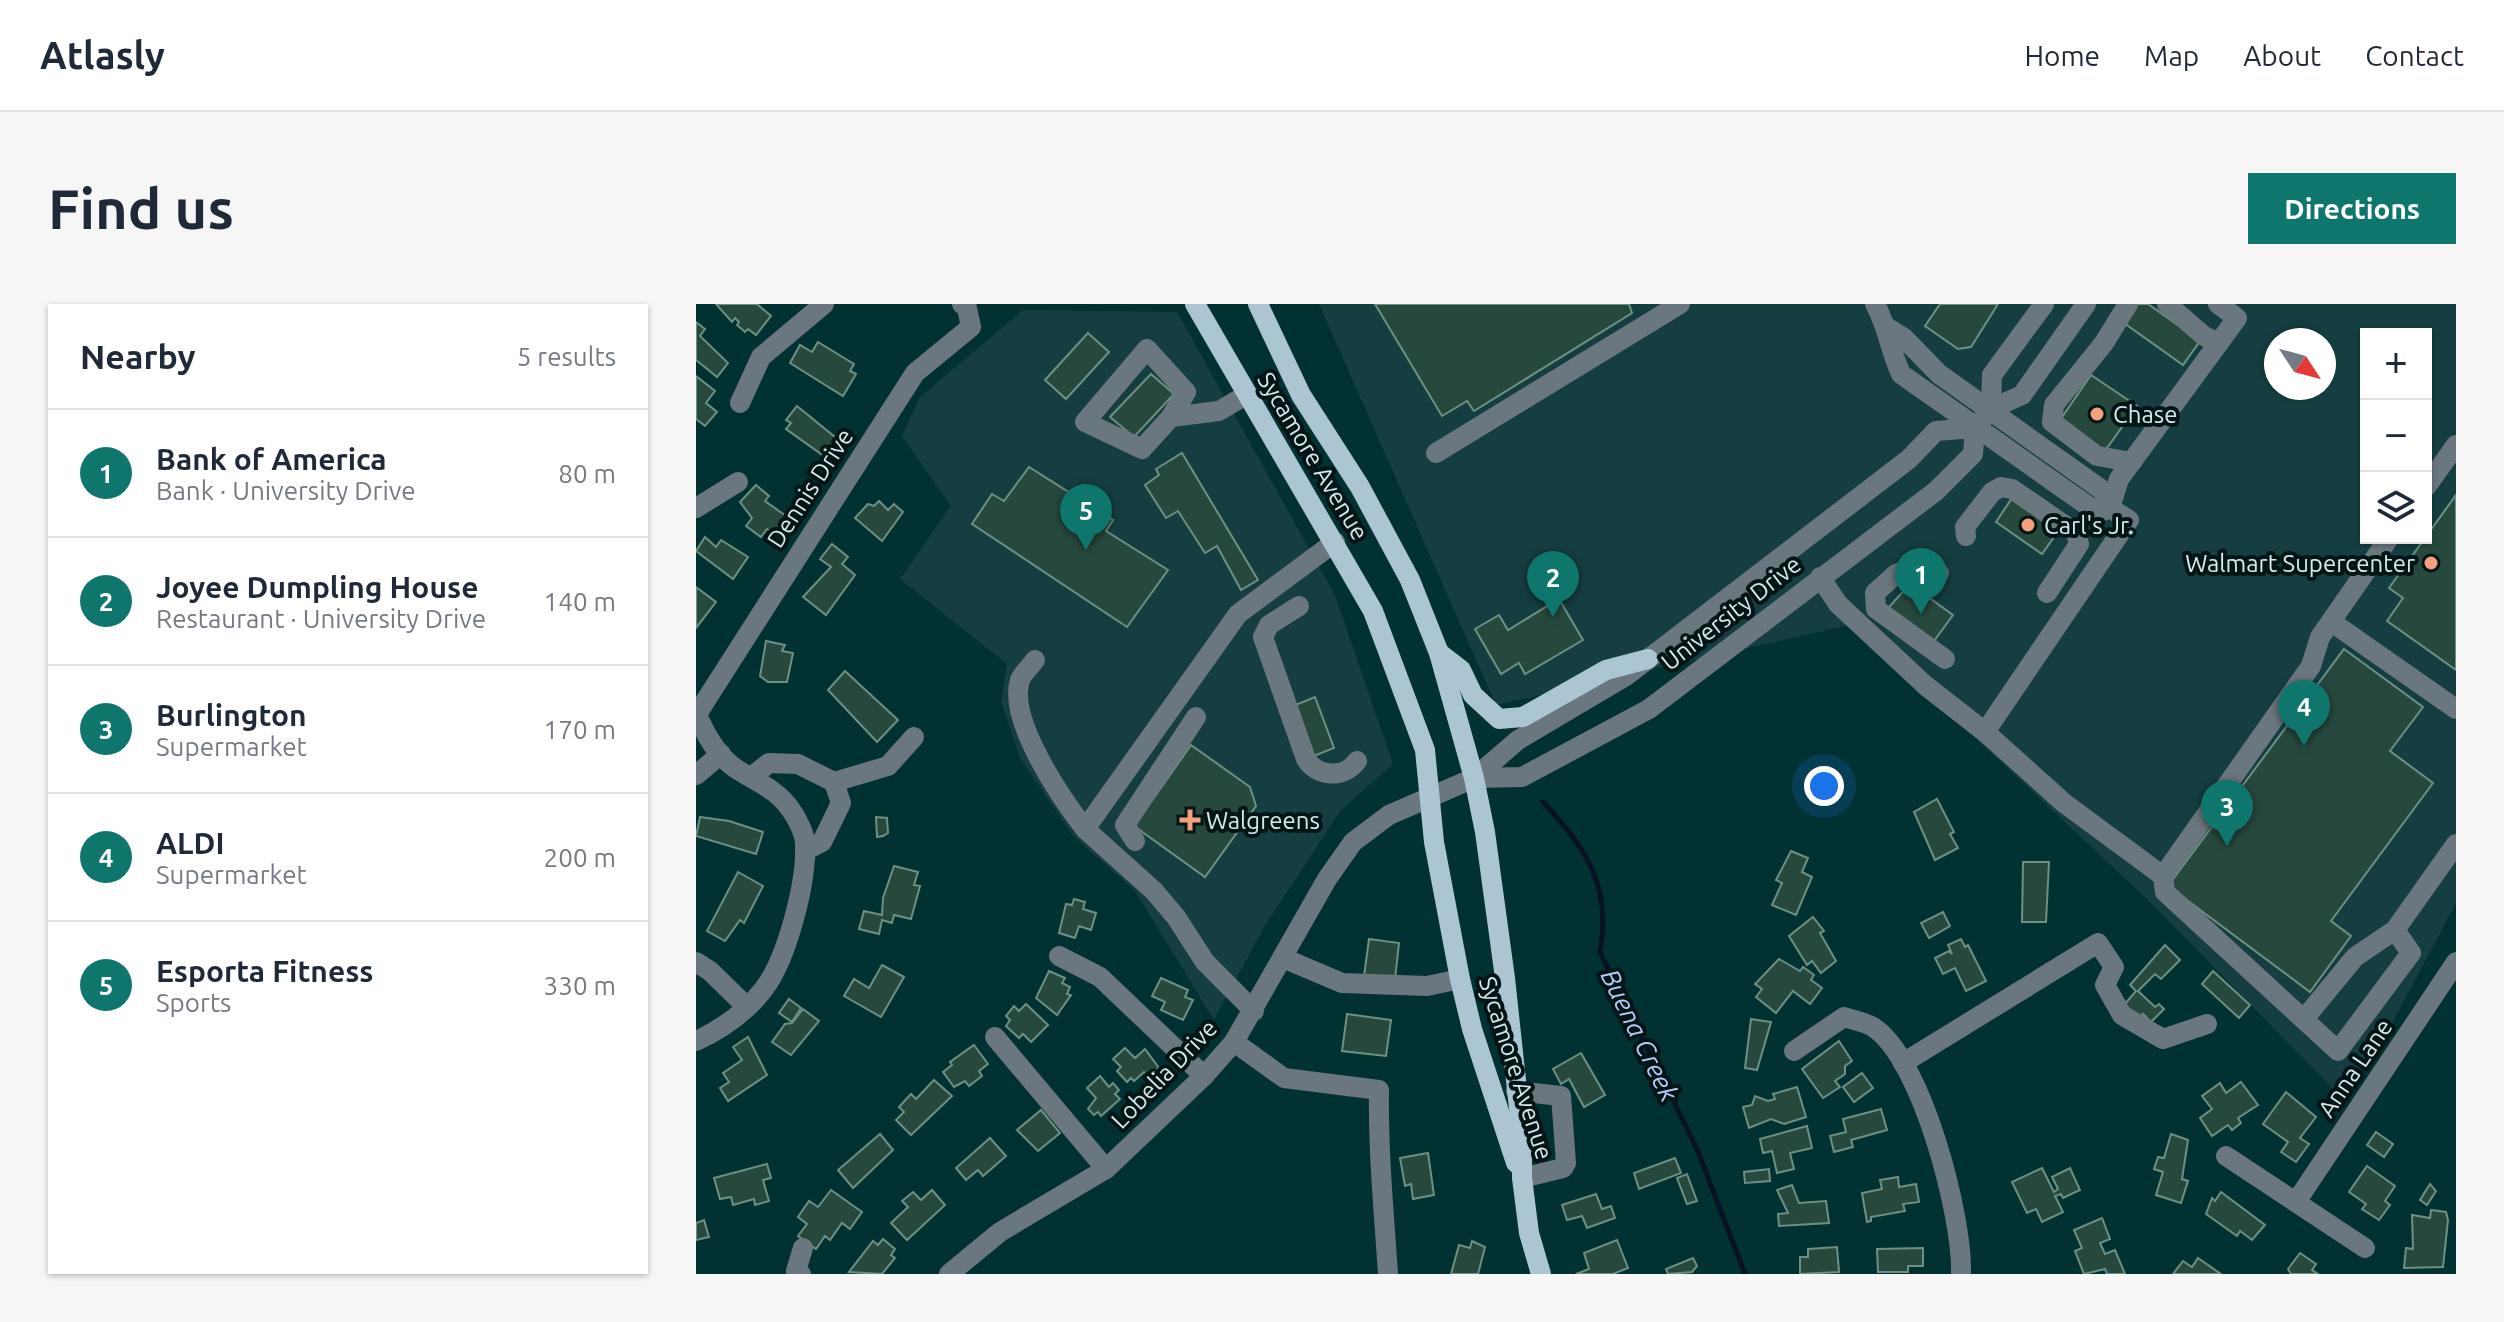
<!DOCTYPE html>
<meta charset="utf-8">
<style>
:root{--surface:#fff;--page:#f6f6f7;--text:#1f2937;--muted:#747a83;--line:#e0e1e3;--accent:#0f766e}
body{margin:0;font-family:Ubuntu,sans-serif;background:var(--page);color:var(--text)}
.controls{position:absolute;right:24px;top:24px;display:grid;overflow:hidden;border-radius:0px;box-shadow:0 2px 6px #0004}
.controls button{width:72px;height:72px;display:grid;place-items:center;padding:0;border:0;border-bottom:2px solid var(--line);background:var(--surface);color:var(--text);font:40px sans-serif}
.compass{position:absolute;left:1568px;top:24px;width:72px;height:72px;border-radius:50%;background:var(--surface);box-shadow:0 2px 6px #0004;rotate:126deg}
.you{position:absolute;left:1128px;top:482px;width:28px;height:28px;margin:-20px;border:6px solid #fff;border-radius:50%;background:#1a73e8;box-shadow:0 0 0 12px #1a73e833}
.badge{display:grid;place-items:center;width:52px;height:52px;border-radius:50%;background:var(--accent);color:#fff;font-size:26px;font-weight:700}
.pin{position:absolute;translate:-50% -66px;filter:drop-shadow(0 2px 4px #0008)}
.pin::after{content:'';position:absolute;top:42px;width:28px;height:24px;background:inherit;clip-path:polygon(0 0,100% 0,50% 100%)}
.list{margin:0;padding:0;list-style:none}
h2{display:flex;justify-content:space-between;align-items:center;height:104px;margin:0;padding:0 32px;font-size:34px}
h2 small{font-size:26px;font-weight:400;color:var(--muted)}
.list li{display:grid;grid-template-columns:52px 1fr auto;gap:24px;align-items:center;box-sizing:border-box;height:128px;padding:0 32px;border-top:2px solid var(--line)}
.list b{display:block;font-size:30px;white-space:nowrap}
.list p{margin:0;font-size:26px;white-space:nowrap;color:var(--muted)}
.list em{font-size:26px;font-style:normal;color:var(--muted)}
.icon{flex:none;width:44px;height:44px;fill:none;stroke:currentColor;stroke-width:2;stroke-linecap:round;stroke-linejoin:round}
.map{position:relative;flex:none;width:1760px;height:970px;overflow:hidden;border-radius:0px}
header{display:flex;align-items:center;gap:48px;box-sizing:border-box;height:112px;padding:0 40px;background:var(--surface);border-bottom:2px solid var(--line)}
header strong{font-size:38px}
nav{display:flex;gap:44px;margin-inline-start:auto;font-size:28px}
.intro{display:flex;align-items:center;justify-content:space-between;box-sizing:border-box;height:192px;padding:0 48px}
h1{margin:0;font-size:56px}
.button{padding:20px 36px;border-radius:0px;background:var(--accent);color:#fff;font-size:28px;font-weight:700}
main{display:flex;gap:48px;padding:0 48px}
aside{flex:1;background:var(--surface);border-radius:0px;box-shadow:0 2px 6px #0004}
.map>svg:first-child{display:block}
.built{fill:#153e40;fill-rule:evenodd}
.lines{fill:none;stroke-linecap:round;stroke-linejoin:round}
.stream{stroke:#071224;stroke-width:5}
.building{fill:#27493d;stroke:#6c9182;stroke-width:2}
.minor{stroke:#6b777e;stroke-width:20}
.major{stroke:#abc5d3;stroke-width:20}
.poi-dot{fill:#f1a17d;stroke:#051516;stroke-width:3}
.labels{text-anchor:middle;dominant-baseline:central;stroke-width:8;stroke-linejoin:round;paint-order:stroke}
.poi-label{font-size:24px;fill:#d4eaeb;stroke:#051516;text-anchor:start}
.street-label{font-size:24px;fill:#d4eaeb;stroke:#051516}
.water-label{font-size:26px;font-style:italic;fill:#b2cdfa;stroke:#051516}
</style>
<header>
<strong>Atlasly</strong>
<nav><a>Home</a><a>Map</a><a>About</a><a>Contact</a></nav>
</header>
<div class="intro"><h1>Find us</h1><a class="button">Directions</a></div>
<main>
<aside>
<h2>Nearby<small>5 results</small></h2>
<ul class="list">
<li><span class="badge">1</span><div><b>Bank of America</b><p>Bank · University Drive</p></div><em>80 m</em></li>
<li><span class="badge">2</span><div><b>Joyee Dumpling House</b><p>Restaurant · University Drive</p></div><em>140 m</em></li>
<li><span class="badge">3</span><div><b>Burlington</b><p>Supermarket</p></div><em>170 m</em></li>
<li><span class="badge">4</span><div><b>ALDI</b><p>Supermarket</p></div><em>200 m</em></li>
<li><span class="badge">5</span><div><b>Esporta Fitness</b><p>Sports</p></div><em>330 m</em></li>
</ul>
</aside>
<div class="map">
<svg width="1760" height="970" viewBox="0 0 1760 970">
<rect width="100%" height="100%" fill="#023132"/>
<g class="built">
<path d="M623,0H1760V599L1692,727L1643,791L1456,600L1158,320L800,401ZM1670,30H1730V234H1670ZM1580,36H1628V84H1580Z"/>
<path d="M327,6L481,8L639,291L697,460L644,507L567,625L518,716L439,587L377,532L324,454L305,398L311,360L204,275L255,202L206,132L224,93Z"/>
</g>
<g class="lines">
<path class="stream" d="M847,498C890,544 916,582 904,648L1001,845L1049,970"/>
</g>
<g class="building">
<path d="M20,0H61L75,12L60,31L52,25L49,28L41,21L43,18L39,14L36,18Z"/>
<path d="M679,0H933L936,9L778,107L771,97L746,112Z"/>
<path d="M1244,0H1302L1275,43L1262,45L1229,22Z"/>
<path d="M1441,0H1452L1504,37L1487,61L1428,19Z"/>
<path d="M0,18L9,25L4,32L32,59L21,73L0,56Z"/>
<path d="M392,29L413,48L370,95L349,76Z"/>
<path d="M122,38L158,60L154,67L160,70L147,92L94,59L104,41L116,48Z"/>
<path d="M455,70L478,90L438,133L414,113Z"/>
<path d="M1395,71L1441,102L1406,151L1362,119Z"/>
<path d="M0,72L19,87L10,99L21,108L9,122L0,115Z"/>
<path d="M101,102L145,138L132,155L90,125L95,119L90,116Z"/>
<path d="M486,149L562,276L545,286L521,242L509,249L482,207L470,214L449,181L463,171L460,165Z"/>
<path d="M333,163L417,216L410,227L472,266L431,323L276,220L296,190L308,197Z"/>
<path d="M60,181L73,192L69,197L90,212L77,229L71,225L65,233L50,222L56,214L44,198Z"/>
<path d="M1318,191L1365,223L1346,250L1300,218Z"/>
<path d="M1760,191V366L1691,317L1707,294L1693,284Z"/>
<path d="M183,197L192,206L198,200L207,208L186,237L159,214L172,200L178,202Z"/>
<path d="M9,233L20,243L25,236L52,253L37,275L0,247Z"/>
<path d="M136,240L152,253L146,260L159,271L130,311L107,293L135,263L124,255Z"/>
<path d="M1214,280L1257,311L1238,337L1192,304Z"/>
<path d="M0,283L20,298L0,324Z"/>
<path d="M863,295L887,336L829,370L823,359L805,370L779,325L803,311L812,326Z"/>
<path d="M70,337L89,341L86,347L97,349L91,378H72L64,372Z"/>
<path d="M1648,345L1727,403L1694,447L1737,479L1635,617L1655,632L1614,688L1472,582Z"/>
<path d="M149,367L202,416L181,438L132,386Z"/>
<path d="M619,393L638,444L615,453L597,402Z"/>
<path d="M495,441L554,483L560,502L509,573L438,522Z"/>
<path d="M1241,495L1258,528L1254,530L1262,544L1239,556L1218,508Z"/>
<path d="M4,513L33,517L67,528L60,550L0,532Z"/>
<path d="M180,513L191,514L192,529L187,532L181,533Z"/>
<path d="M1095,547L1112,554L1106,568L1116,573L1100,611L1076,601L1086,579L1080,576Z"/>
<path d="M1327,558H1353L1350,618H1326Z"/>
<path d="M198,562L222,568L218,581L224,582L215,615L198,611L196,619L186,616L183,630L163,625L168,607L186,611L187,594Z"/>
<path d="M42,568L67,582L48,619L44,616L29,637L11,627Z"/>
<path d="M378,595L389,598L387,605L400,609L395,626L383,622L379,634L363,629L370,600L376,601Z"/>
<path d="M1247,608L1254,622L1233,634L1225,619Z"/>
<path d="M1117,613L1128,627L1124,629L1140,657L1125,669L1116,657L1111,661L1093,632Z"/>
<path d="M673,635L703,639L699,675L668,672Z"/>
<path d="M1265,635L1269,643L1272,641L1290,677L1270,687L1259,664L1247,670L1239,654L1253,647L1256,650L1252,641Z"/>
<path d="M1469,641L1484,656L1465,675L1459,670L1442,687L1459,703L1463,700L1468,705L1455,718L1447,710L1442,715L1428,701L1440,687L1434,681Z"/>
<path d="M1083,655L1104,667L1107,663L1118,671L1115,676L1126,684L1114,700L1097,687L1080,709L1060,693L1066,685L1059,680Z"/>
<path d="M186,661L208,673L185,713L148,692L158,675L173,684Z"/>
<path d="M353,667L369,674L366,679L374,683L371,690L375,691L361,711L340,694Z"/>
<path d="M1517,667L1554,701L1543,714L1506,680Z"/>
<path d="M465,674L492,686L489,693L497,696L487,716L465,706L469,698L456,692Z"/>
<path d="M93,695L105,704L96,718L83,709Z"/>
<path d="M330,700L352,721L335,738L327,730L323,734L310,722L314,716L310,712L318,702L323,707Z"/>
<path d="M107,705L123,717L95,751L76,738L89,720L96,719Z"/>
<path d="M651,710L695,716L690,752L646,747Z"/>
<path d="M1055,715L1075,718L1061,766L1049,764Z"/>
<path d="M52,733L71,771L32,797L24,784L33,778L27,769L46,756L37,743Z"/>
<path d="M1143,737L1156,757L1149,762V770L1139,777L1144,783L1127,794L1106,765Z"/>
<path d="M278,741L292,760L283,767L286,772L273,782L269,777L258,783L247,768L256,761L254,758Z"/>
<path d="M429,744L439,754L449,745L463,764L452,773L448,768L438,777L435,774L431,778L421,767L425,763L417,755Z"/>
<path d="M885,749L909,791L888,803L873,775L865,780L857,765Z"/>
<path d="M1166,769L1177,784L1158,798L1147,783Z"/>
<path d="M404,772L413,783L417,779L423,786L419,790L424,795L405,812L402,808L398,811L392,805L400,794L391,784Z"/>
<path d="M238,776L256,792L215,831L200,816L208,808L203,803L215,790L220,795Z"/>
<path d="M1545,778L1562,801L1542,814L1545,819L1536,826L1532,821L1516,832L1504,814L1516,805L1506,792L1524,779L1530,789Z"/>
<path d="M1101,783L1110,813L1088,820L1075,815L1053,824L1047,803L1056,801L1059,792L1072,797L1079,795L1077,790Z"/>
<path d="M1590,788L1620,813L1604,834L1613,840L1600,858L1585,848L1592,838L1567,820Z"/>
<path d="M1185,805L1191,826L1155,836L1157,843L1138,848L1134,832L1150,828L1147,815Z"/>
<path d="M345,806L364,829L342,847L321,826Z"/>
<path d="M1111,822L1116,844L1094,849L1098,865L1081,869L1076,847L1067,849L1064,835Z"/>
<path d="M1680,828L1697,840L1688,853L1671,841Z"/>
<path d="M184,830L197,846L157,884L142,866Z"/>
<path d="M1475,830L1492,836L1486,875L1492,877L1485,899L1460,891L1467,868L1458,865L1462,853L1468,854Z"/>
<path d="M294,834L310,852L287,872L282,866L270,876L260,864Z"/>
<path d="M732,849L738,891L717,895L715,880L709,882L704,854Z"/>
<path d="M979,854L985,869L943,885L938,869Z"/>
<path d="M71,860L75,874L67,876L73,897L59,901L58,895L37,901L35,893L24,895L18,874Z"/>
<path d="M1671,862L1699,882L1689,897L1694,901L1683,916L1666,905L1670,900L1653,888Z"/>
<path d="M1346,864L1358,888L1362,885L1356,873L1374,864L1384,886L1367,894L1365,890L1359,892L1367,908L1346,918L1340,905L1331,909L1316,878Z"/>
<path d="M1073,865L1074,877L1049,879L1048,868Z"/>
<path d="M991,870L1001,897L991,900L981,874Z"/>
<path d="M1202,873L1203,883L1220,880L1223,898L1207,900L1209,907L1175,913V917L1171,918L1166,889L1186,885L1184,876Z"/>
<path d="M1734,880L1740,887L1731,901L1724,896Z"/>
<path d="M1096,881L1103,899L1130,897L1133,919L1083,922L1082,910L1092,909L1081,886Z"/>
<path d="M135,886L166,908L154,925L146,919L134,936L129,932L120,945L102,932L111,920L102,913L113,897L122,903Z"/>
<path d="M236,886L249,901L211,936L195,919L212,903L206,897L217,888L225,896Z"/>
<path d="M1525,888L1569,921L1556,936L1544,927L1541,932L1510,910L1516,894L1519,897Z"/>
<path d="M900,890L906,905L915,902L919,914L891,924L886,912L871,916L866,901Z"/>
<path d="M1735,906L1750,908L1752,916L1747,963L1708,964L1710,944L1717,945L1716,911L1734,914Z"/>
<path d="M1406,914L1414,935L1404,939L1409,950L1419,946L1429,970H1411L1409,965L1388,970L1379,947L1386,944L1378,926Z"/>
<path d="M8,916L13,933L0,936V919Z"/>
<path d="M187,935L199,945L195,951L199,954L186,970L153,968L177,937L182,941Z"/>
<path d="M921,936L932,964L917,970H880L893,965L888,949Z"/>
<path d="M776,937L789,943L782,970H755L763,941L774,944Z"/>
<path d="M1141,943L1143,968L1104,970V953H1112V945Z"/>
<path d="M1227,944V962H1212V968H1182L1181,945Z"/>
<path d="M1604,949L1620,960L1616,966L1622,970H1595L1592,965Z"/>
<path d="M997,954L1001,962L996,968L972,970L970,965Z"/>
<path d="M1502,954L1525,970H1477L1487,957L1496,963Z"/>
</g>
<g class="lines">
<g class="minor">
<path d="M1179,0C1192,23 1194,47 1205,70L1402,209L1414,204"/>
<path d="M1432,0L1408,39L1358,101L1356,118L1401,152L1436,158"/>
<path d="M1471,0L1508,32L1523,39"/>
<path d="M1192,24L1208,34L1243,70L1406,186L1414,204L1433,216L1289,428"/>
<path d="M44,99L65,53L128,0"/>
<path d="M1295,105L1296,71L1348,0"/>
<path d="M475,113L446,145L389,118L451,45L490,88L475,113L523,107L550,91"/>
<path d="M740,149L984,0"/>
<path d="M1730,183L1760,141"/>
<path d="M0,204L42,178"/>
<path d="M1414,204L1423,175L1541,14L1522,0"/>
<path d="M1270,232L1269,223L1296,188L1305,183L1316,185L1380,229L1383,240L1351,289"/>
<path d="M1243,269L1222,261L1200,270L1179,289L1180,305L1249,355"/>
<path d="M1124,273L1142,300L1230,382L1289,428L1368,499L1467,572L1615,362L1624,333L1693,234"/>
<path d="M603,302L573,321L567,333L610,455C621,473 648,475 661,457"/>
<path d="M1637,319L1760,405"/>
<path d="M339,356C335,362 326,370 324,376C311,416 366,495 389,525"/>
<path d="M0,408C9,430 21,453 42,466C61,478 82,486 95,506C101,514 109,530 109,540C111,577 91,656 67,686C49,709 26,725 0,737"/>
<path d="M1,410L219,69L275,23L271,4L266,0"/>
<path d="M0,471L25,450"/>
<path d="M55,473L73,459L102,460L138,478L145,499L126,538L109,547"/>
<path d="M778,474L826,473L953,405L1240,187L1277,150L1279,124L1295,105L1326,91L1390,0"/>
<path d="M138,478L192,462L218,433"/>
<path d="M439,537L429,521L500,413"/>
<path d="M1467,572L1469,588L1642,747L1715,649L1699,626L1760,540"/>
<path d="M363,652L404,673L508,772"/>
<path d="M587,654L646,679L731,682L764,675"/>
<path d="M0,658L14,667L51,703"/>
<path d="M558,707L509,658L480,613L458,587L389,525L542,310L639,238"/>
<path d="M1608,715L1659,653L1699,626"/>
<path d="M299,733L410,865"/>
<path d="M538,738L588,774L683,786C682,848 688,909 692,970"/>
<path d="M1098,747L1148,713C1157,716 1169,718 1177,723C1226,754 1267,914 1265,970"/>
<path d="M1207,759L1402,639L1418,663L1409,681L1426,711L1467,735L1511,720"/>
<path d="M820,787L865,792L870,859L867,864L826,874"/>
<path d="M1530,852L1669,944"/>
<path d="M1600,898L1760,658"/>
<path d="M105,970L100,967L107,944"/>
<path d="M253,970L304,928L410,865L508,772L538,738L631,575L657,538L693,511L778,474L822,436L930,372L1213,155L1240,127L1279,124"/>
</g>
<g class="major">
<path d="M499,0L677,307L729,446L738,538L764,675L776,725L820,859"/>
<path d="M562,0L605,91L664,183L714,276L743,349L778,474L789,528L809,674L826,832V874L833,929L845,970"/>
<path d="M743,349L765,366L777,391L803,415L827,413L910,366L952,355"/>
</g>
</g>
<g class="poi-dot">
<circle cx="1401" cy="110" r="8"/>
<circle cx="1332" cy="221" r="8"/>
<circle cx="1735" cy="259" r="8"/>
<path d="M490 504h8v8h8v8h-8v8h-8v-8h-8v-8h8z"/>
</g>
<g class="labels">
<g class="poi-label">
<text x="1417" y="110">Chase</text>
<text x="1348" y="221">Carl's Jr.</text>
<text x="1719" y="259" text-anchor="end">Walmart Supercenter</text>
<text x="510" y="516">Walgreens</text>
</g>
<g class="street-label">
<text transform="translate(617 152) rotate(59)">Sycamore Avenue</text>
<text transform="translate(114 184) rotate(-57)">Dennis Drive</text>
<text transform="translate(1035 309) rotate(-38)">University Drive</text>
<text transform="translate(820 764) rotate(72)">Sycamore Avenue</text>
<text transform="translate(1659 764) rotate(-56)">Anna Lane</text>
<text transform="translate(468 770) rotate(-46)">Lobelia Drive</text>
</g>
<g class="water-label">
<text transform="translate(944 731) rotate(64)">Buena Creek</text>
</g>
</g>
</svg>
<div class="controls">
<button>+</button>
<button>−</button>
<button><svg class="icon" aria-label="layers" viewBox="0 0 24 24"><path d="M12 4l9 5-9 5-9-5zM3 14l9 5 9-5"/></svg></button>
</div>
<svg class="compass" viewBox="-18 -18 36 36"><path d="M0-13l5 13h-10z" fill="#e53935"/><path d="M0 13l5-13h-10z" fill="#747a83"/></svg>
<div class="you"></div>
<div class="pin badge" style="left:1225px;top:310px">1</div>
<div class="pin badge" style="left:857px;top:313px">2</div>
<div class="pin badge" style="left:1531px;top:542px">3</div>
<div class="pin badge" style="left:1608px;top:442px">4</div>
<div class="pin badge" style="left:390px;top:246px">5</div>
</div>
</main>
